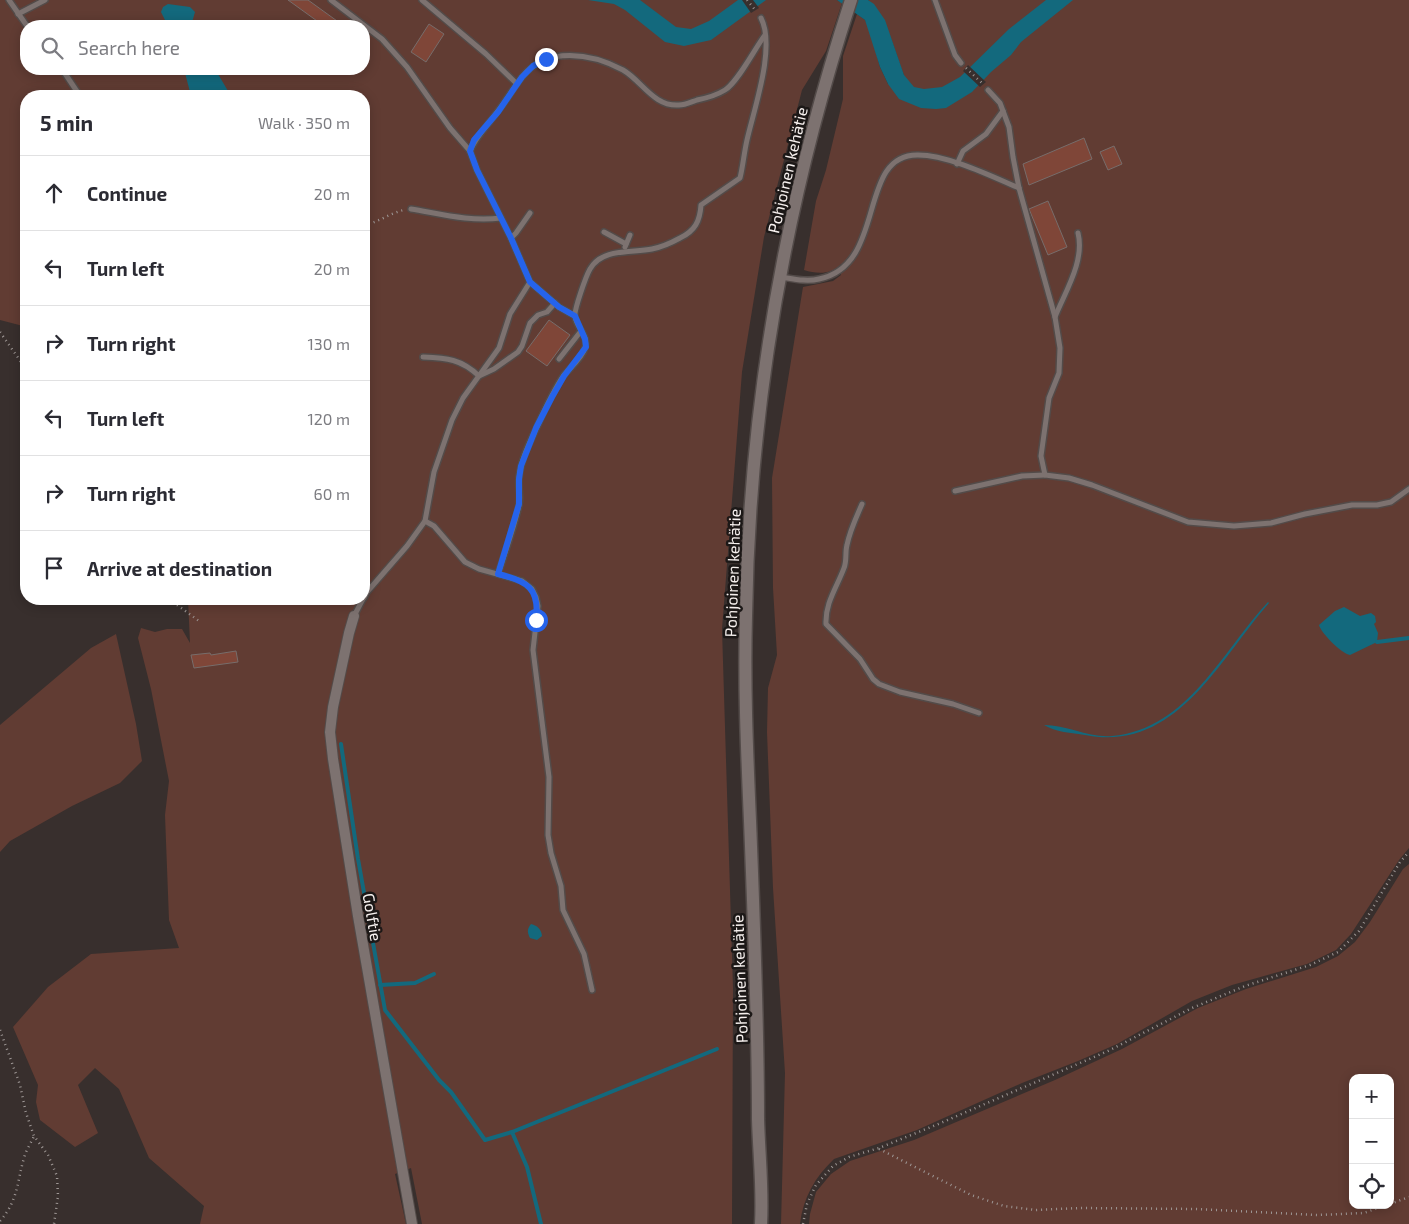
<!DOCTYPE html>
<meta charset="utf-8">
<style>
:root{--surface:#fff;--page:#f2f2f3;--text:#2b2b33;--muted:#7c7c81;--line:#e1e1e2}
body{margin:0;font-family:"Exo 2",sans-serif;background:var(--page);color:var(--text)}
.controls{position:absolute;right:15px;bottom:15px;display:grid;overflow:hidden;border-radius:10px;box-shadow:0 2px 12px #0003}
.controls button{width:45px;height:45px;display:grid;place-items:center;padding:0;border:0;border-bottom:1px solid var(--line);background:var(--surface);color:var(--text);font:25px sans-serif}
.stop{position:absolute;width:15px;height:15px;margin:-11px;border:4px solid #2563eb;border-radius:50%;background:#fff}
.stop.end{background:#2563eb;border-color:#fff;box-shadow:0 1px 5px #0008}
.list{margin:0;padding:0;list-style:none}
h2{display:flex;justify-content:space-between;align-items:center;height:65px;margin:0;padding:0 20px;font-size:21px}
h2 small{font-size:16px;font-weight:400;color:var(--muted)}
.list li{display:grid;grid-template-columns:32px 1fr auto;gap:15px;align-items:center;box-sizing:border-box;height:75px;padding:0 20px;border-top:1px solid var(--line)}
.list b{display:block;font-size:19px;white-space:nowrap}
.list em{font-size:16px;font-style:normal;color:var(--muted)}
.icon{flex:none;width:28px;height:28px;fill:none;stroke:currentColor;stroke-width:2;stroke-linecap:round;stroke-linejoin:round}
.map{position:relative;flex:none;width:1409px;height:1224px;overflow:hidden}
.search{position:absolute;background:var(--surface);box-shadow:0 2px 12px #0003;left:20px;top:20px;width:350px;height:55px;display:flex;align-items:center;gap:12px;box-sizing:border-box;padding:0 18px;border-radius:20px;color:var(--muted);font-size:19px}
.panel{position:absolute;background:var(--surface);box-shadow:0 2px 12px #0003;left:20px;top:90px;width:350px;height:515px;border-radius:20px}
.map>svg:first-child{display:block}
.green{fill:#613c33;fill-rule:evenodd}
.water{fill:#13697d}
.pier{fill:#382f2d}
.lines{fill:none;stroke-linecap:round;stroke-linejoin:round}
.stream{stroke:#13697d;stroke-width:4}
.building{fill:#7f4638;stroke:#776d6b}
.lane-casing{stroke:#534b49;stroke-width:8}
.street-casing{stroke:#534b49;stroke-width:12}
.secondary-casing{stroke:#534b49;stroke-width:15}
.path{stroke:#9e9795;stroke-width:2.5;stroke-dasharray:1 4;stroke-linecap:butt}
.lane{stroke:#7d7270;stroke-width:5}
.street{stroke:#7d7270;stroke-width:10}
.secondary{stroke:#7d7270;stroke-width:12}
.route{stroke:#2563eb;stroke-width:6}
.labels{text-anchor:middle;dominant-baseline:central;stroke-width:5;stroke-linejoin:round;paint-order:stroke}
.street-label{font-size:16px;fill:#f6f0ee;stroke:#1c1817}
</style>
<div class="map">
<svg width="1409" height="1224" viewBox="0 0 1409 1224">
<rect width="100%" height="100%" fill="#382f2d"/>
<g class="green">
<path d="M0,0H837L842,3L826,51L802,90L764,237L742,372L722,629L733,988L732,1224H422L411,1168L395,1174L406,1224H200L204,1206L149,1158L119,1089L95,1068L78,1085L98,1133L75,1147L40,1120L36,1102L38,1085L13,1027L48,987L91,954L179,948L169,920L165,815L169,781L151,689L138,638L141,628L155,632L167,629H182L190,643L188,599H364V96H26V331L23,326L0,320ZM26,26H364V69H26Z"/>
<path d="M868,0H1409V848L1399,860L1351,934L1336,950L1307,964L1232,985L1192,1001L1117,1044L1078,1061L1022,1083L917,1130L834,1159C815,1177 803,1198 800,1224H781L785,1073L773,888L767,732L768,688L777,655L773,588L772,478L803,287L833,281L841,275V264C831,275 817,274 804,270L816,201L826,170L843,99V56L857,14L865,20L869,27L880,67L888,84L904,75C895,53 887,16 868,0Z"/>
<path d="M116,634L136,724L142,761L120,783L72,806L10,841L0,852V725L91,648Z"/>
<path d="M1409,864V1224H809L810,1214L816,1192L831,1174L850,1161L914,1140L1055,1080L1122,1049L1198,1008L1246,989L1316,967L1338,956L1355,942L1370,922L1403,869ZM1353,1078H1390V1205H1353Z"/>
</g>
<g class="water">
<path d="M588,0H640L676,27L691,29L709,21L738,0H766L711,40L684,46L665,42L625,10L614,4Z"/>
<path d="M837,0H868L874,4L885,20L904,75L914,87L924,89L942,87L960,77L1009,29L1046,0H1073L1021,42L1011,55L991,72L972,92L946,108L936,109L921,108L899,99L888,84L880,67L865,20Z"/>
<path d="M168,4L190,7L195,12L191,26H168L161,12L163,7Z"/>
<path d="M184,69H215L231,96H191Z"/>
<path d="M1268,602L1269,603C1219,660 1176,753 1085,735C1072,733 1055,732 1044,725C1067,725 1089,738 1112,736C1188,729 1222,651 1268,602Z"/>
<path d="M1344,607L1360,616L1371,613L1375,616L1376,622L1374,624L1378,633L1377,642L1350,655C1342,654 1321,633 1319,625L1335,611Z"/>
<path d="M531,924C538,926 541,929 542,936L537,940L530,938C527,932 527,929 531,924Z"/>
</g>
<g class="pier">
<path d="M742,0H753L759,8L751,13Z"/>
<path d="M968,65L986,82L980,87L963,71Z"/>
</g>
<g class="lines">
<g class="stream">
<path d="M1377,642L1409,638"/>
<path d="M341,744L358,859L385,1010L439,1080L451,1092L485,1140L512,1132L527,1167L541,1224"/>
<path d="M380,985L415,983L434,974"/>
<path d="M512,1132L717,1049"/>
</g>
</g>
<g class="building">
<path d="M288,0H308L344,26H324Z"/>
<path d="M429,24L444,34L426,62L411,52Z"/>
<path d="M1084,138L1092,159L1029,185L1023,164Z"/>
<path d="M1114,146L1122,164L1108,170L1100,152Z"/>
<path d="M1048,201L1067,247L1048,255L1029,209Z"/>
<path d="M549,320L570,335L547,366L526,351Z"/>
<path d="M236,651L238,662L194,668L191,655L210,653L211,655Z"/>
</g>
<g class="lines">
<g class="lane-casing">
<g id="lane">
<path d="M9,0L27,26"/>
<path d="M331,0L382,39L407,67L450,128L470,151L477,170L511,238L530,282L510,314L499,348L463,398L452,420L434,472L425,521L407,546L367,592L364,598"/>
<path d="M422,0L486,54L517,84"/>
<path d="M935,0L955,55L961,63"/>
<path d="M18,14L45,0"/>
<path d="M62,69L80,96"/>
<path d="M988,90L1000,103L1009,127L1013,157L1019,188L1055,317L1060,348L1059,373L1049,398L1041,456L1045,475L1069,478L1092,485L1188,522L1234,526L1271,523L1305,514L1352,505H1377L1391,502L1409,489"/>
<path d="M470,151C476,136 488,125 498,111C507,100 513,88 522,77C547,46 591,53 623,70C642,81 654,107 679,105C685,105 691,102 697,100C707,98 717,95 725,90C738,82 755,48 765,35"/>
<path d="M957,164L963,151L986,134L1003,111"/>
<path d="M411,209C441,214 470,222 501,218"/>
<path d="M604,232L626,244"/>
<path d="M511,238L516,233L530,213"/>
<path d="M625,247L630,235"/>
<path d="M781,277C794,279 807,282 819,279C888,265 856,154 918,155C948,155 991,176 1019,188"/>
<path d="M530,282L559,307L575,316"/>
<path d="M1055,317C1065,292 1085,261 1078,233"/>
<path d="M423,357C447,358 461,359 479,376L494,369L518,352L522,346L530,323L538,315L547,312L555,303"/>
<path d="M559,359L581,331"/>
<path d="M955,491L1022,476L1045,475"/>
<path d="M862,504C856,518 850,530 847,545C845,552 847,561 844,568C837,587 825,603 826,624L860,659L873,679L879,684L900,692L953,704L979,713"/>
<path d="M425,521L434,526L465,562L479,569L522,581L532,589L536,597L538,606L533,650L549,777L548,835L551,853L561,886L563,910L584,954L592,990"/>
<path d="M498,574C505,552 514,528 519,505C521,496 518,487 519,479C520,462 529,444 536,429C544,411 553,391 564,375C571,367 582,358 585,348C589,336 576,327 575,316C574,310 586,276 590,269C602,248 631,253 652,249C662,247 671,243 680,238C695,231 700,221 701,205L740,178C743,166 744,153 747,140C754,109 776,47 761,18"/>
<path d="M354,616L363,599"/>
</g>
</g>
<g class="street-casing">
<path id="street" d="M354,616L349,633L333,707L330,732L333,759L358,916L412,1224"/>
</g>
<g class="secondary-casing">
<path id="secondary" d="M761,1224C763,1189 759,1154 758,1119C758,1019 754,920 750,821C747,752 744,684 746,616C749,406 786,199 851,0"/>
</g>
<g class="path">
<path d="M747,0L756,11"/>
<path d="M966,68L984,85"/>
<path d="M364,225C377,223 390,213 404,210"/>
<path d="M0,332L26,369"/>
<path d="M169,599L199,621"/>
<path d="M0,1030L20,1085L26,1113L34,1136L48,1155L57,1176L58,1196L54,1224"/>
<path d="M879,1149L971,1195L1004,1206L1036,1210L1080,1208L1197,1209L1318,1215L1364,1213L1386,1205"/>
<path d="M1390,1204L1409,1197"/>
<path d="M0,1221C18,1201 17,1182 24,1158C26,1150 31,1143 34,1136"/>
<path d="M803,1224L807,1204L816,1185L833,1166L849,1157L879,1148L936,1125L1108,1051L1192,1008L1245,986L1310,965L1338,952L1359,931L1400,862L1409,852"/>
</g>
<use href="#lane" class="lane"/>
<use href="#street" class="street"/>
<use href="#secondary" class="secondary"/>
</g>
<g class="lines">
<path class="route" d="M536,620C540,588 527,581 498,574L519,504V479L521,466L536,428L552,397L564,376L586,347L585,339L575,316L559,307L530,282L511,238L477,170L470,151L474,140L498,112L522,77L533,66L546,59"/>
</g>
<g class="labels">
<g class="street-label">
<text transform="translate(787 170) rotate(-77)">Pohjoinen kehätie</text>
<text transform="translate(732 573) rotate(-88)">Pohjoinen kehätie</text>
<text transform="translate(373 917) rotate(80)">Golftie</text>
<text transform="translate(739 979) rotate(-92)">Pohjoinen kehätie</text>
</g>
</g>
</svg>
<div class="controls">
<button>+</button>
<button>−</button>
<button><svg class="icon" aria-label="locate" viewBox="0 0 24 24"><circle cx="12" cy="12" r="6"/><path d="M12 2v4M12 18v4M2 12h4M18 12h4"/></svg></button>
</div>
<div class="stop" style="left:536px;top:620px"></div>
<div class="stop end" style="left:546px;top:59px"></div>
<div class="search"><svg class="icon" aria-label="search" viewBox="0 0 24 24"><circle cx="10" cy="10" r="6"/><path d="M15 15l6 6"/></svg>Search here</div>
<section class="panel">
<h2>5 min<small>Walk · 350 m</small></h2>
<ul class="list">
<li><svg class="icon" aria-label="ahead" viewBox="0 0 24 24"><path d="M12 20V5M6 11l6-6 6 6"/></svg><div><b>Continue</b></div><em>20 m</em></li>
<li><svg class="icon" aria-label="left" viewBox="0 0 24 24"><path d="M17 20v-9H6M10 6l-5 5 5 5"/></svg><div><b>Turn left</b></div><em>20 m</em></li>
<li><svg class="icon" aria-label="right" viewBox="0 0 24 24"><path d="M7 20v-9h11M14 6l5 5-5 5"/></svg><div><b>Turn right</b></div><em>130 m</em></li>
<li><svg class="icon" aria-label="left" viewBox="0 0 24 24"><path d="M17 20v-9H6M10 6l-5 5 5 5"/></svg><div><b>Turn left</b></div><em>120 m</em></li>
<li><svg class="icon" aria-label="right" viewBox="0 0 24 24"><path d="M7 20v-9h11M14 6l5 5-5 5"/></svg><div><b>Turn right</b></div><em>60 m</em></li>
<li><svg class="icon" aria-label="arrive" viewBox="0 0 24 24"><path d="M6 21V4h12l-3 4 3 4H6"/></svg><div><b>Arrive at destination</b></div></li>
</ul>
</section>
</div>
